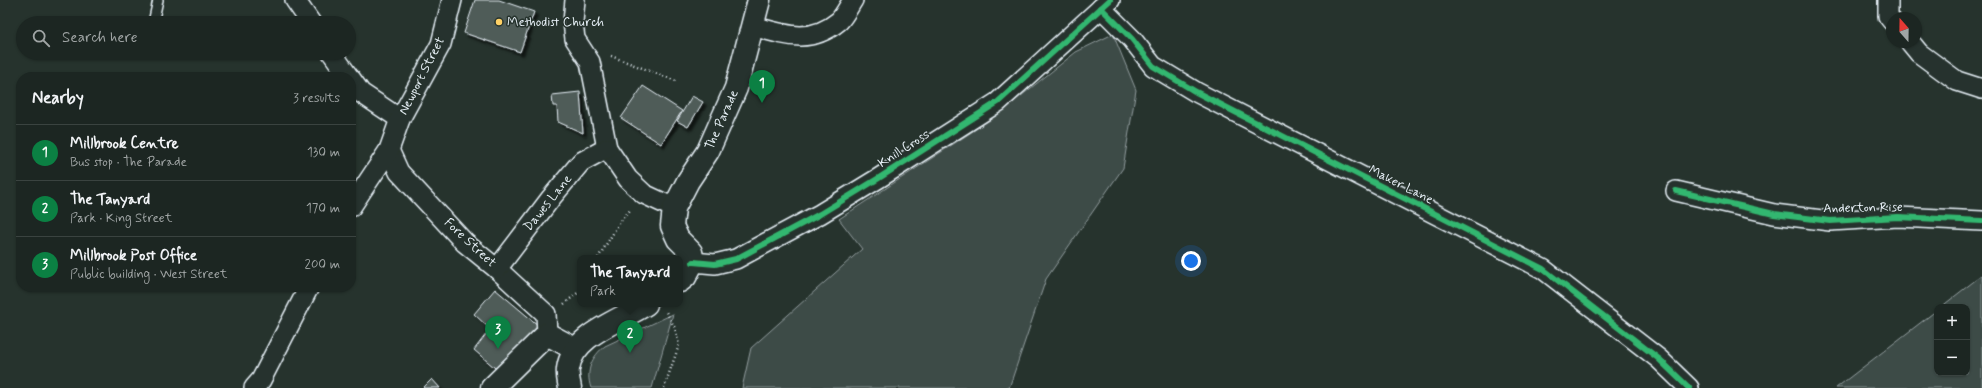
<!DOCTYPE html>
<meta charset="utf-8">
<style>
:root{--surface:#1c2622;--page:#252e2a;--text:#f1f3f6;--muted:#a0a5a5;--line:#3a4340;--accent:#0b8043}
body{margin:0;font-family:Mynerve,sans-serif;background:var(--page);color:var(--text)}
.controls{position:absolute;right:12px;bottom:12px;display:grid;overflow:hidden;border-radius:8px;box-shadow:0 1px 3px #0004}
.controls button{width:36px;height:36px;display:grid;place-items:center;padding:0;border:0;border-bottom:1px solid var(--line);background:var(--surface);color:var(--text);font:20px sans-serif}
.compass{position:absolute;left:1886px;top:12px;width:36px;height:36px;border-radius:50%;background:var(--surface);box-shadow:0 1px 3px #0004;rotate:340deg}
.you{position:absolute;left:1191px;top:261px;width:14px;height:14px;margin:-10px;border:3px solid #fff;border-radius:50%;background:#1a73e8;box-shadow:0 0 0 6px #1a73e833}
.badge{display:grid;place-items:center;width:26px;height:26px;border-radius:50%;background:var(--accent);color:#fff;font-size:13px;font-weight:700}
.pin{position:absolute;translate:-50% -33px;filter:drop-shadow(0 1px 2px #0008)}
.pin::after{content:'';position:absolute;top:21px;width:14px;height:12px;background:inherit;clip-path:polygon(0 0,100% 0,50% 100%)}
.popup{position:absolute;left:577px;top:255px;width:106px;height:52px;box-sizing:border-box;display:grid;place-content:center;border-radius:8px;background:var(--surface);filter:drop-shadow(0 1px 3px #0005);font-size:13px;white-space:nowrap;color:var(--muted)}
.popup b{font-size:15px;color:var(--text)}
.popup::after{content:'';position:absolute;left:50%;top:100%;margin-left:-8px;border:8px solid transparent;border-top-color:var(--surface)}
.list{margin:0;padding:0;list-style:none}
h2{display:flex;justify-content:space-between;align-items:center;height:52px;margin:0;padding:0 16px;font-size:17px}
h2 small{font-size:13px;font-weight:400;color:var(--muted)}
.list li{display:grid;grid-template-columns:26px 1fr auto;gap:12px;align-items:center;box-sizing:border-box;height:56px;padding:0 16px;border-top:1px solid var(--line)}
.list b{display:block;font-size:15px;white-space:nowrap}
.list p{margin:0;font-size:13px;white-space:nowrap;color:var(--muted)}
.list em{font-size:13px;font-style:normal;color:var(--muted)}
.icon{flex:none;width:22px;height:22px;fill:none;stroke:currentColor;stroke-width:2;stroke-linecap:round;stroke-linejoin:round}
.map{position:relative;flex:none;width:1982px;height:388px;overflow:hidden}
.search{position:absolute;background:var(--surface);box-shadow:0 1px 3px #0004;left:16px;top:16px;width:340px;height:44px;display:flex;align-items:center;gap:10px;box-sizing:border-box;padding:0 14px;border-radius:22px;color:var(--muted);font-size:15px}
.panel{position:absolute;background:var(--surface);box-shadow:0 1px 3px #0004;left:16px;top:72px;width:340px;height:220px;border-radius:16px}
.map>svg:first-child{display:block}
.green{fill:#3e4b47;stroke:#939ea0}
.building{fill:#505c59;stroke:#e8f1f8;filter:url(#shadow)}
.lines{fill:none;stroke-linecap:round;stroke-linejoin:round}
.service-casing{stroke:#e8f1f8;stroke-width:12}
.minor-casing{stroke:#e8f1f8;stroke-width:22}
.tertiary-casing{stroke:#e8f1f8;stroke-width:25}
.path{stroke:#e8f1f8;stroke-width:2.5;stroke-dasharray:1 3;stroke-linecap:butt}
.service{stroke:#26332d;stroke-width:9}
.minor{stroke:#26332d;stroke-width:19}
.tertiary{stroke:#26332d;stroke-width:22}
.cycleway-casing{stroke:#26332d;stroke-width:8}
.cycleway{stroke:#33b770;stroke-width:6}
.poi-dot{fill:#ffd166;stroke:#26332d;stroke-width:1.5}
.labels{text-anchor:middle;dominant-baseline:central;stroke-width:3;stroke-linejoin:round;paint-order:stroke}
.poi-label{font-size:13px;fill:#e8f1f8;stroke:#26332d;text-anchor:start}
.street-label{font-size:13px;fill:#e8f1f8;stroke:#26332d}
</style>
<div class="map">
<svg width="1982" height="388" viewBox="0 0 1982 388">
<defs>
<filter id="shadow"><feDropShadow dx="3.5" dy="3.5" stdDeviation="1" flood-color="#0009"/></filter>
</defs>
<rect width="100%" height="100%" fill="#26332d"/>
<filter id="ink" filterUnits="userSpaceOnUse"><feTurbulence type="fractalNoise" baseFrequency=".025" numOctaves="2"/><feDisplacementMap in="SourceGraphic" scale="8" xChannelSelector="R" yChannelSelector="G"/><feConvolveMatrix kernelMatrix="1 2 1 2 8 2 1 2 1" color-interpolation-filters="sRGB"/></filter>
<g filter="url(#ink)">
<g class="green">
<path d="M1113,34L1136,90L1123,168L1046,279L1009,388H742L751,348L862,249L839,219L996,116L1076,52Z"/>
<path d="M1982,275V388H1836L1937,310V373H1967V307H1941Z"/>
<path d="M673,314L652,388H591C585,371 592,356 605,346Z"/>
</g>
<g class="building">
<path d="M475,0H499L534,12L520,52L464,33Z"/>
<path d="M643,86L682,111L661,144L621,118Z"/>
<path d="M580,92L583,133L558,122L557,106H553L552,95Z"/>
<path d="M692,96L703,102L688,127L677,121Z"/>
<path d="M495,289L539,326L501,373L474,350L490,329L474,314Z"/>
<path d="M432,379L440,388H423Z"/>
</g>
<g class="lines">
<g class="service-casing">
<path id="service" d="M153,23L158,0"/>
</g>
<g class="minor-casing">
<g id="minor">
<path d="M295,0L311,23"/>
<path d="M575,0L573,22L575,39L590,62L607,148L628,179L644,194L674,208"/>
<path d="M1888,0V16L1892,21"/>
<path d="M1101,8L1132,39L1153,66L1196,92L1543,269L1659,359L1689,388"/>
<path d="M753,26C785,35 810,45 839,21C844,16 849,6 853,0"/>
<path d="M1910,42L1919,53L1957,81L1982,89"/>
<path d="M332,53L349,77"/>
<path d="M351,79L361,93L400,119"/>
<path d="M389,150L399,172L465,243L497,269L546,314L547,334"/>
<path d="M1676,191L1774,214L1830,221L1898,217L1982,221"/>
<path d="M351,207L389,150L400,119L441,44L452,0"/>
<path d="M693,262L715,264L736,259L820,214L879,178L998,102L1110,0"/>
<path d="M497,269L551,198L581,162L607,148"/>
<path d="M254,388L261,380L309,287"/>
</g>
</g>
<g class="tertiary-casing">
<g id="tertiary">
<path d="M680,281L685,277L693,262L691,252L678,239L672,226L674,208L688,181L708,151L736,88L759,0"/>
<path d="M492,388L547,334L575,349"/>
<path d="M570,388C569,382 567,375 568,369C572,335 620,321 646,304"/>
</g>
</g>
<g class="path">
<path d="M611,56L676,81"/>
<path d="M598,258L620,222L631,209"/>
<path d="M564,304L580,291"/>
<path d="M664,388L679,345L675,328L666,312"/>
</g>
<use href="#service" class="service"/>
<use href="#minor" class="minor"/>
<use href="#tertiary" class="tertiary"/>
<g class="cycleway-casing">
<g id="cycleway">
<path d="M1101,8L1132,39L1153,66L1196,92L1543,269L1659,359L1689,388"/>
<path d="M1676,191L1774,214L1830,221L1898,217L1982,221"/>
<path d="M693,262L715,264L736,259L820,214L879,178L998,102L1110,0"/>
</g>
</g>
<use href="#cycleway" class="cycleway"/>
</g>
</g>
<circle class="poi-dot" cx="499" cy="22" r="4"/>
<g class="labels">
<g class="poi-label">
<text x="507" y="22">Methodist Church</text>
</g>
<g class="street-label">
<text transform="translate(422 76) rotate(-63)">Newport Street</text>
<text transform="translate(722 120) rotate(-66)">The Parade</text>
<text transform="translate(904 149) rotate(-33)">Knill Cross</text>
<text transform="translate(1401 185) rotate(27)">Maker Lane</text>
<text transform="translate(548 203) rotate(-51)">Dawes Lane</text>
<text transform="translate(1863 208) rotate(-1)">Anderton Rise</text>
<text transform="translate(470 243) rotate(43)">Fore Street</text>
</g>
</g>
</svg>
<div class="controls">
<button>+</button>
<button>−</button>
</div>
<svg class="compass" viewBox="-18 -18 36 36"><path d="M0-13l5 13h-10z" fill="#e53935"/><path d="M0 13l5-13h-10z" fill="#a0a5a5"/></svg>
<div class="you"></div>
<div class="pin badge" style="left:762px;top:103px">1</div>
<div class="pin badge" style="left:630px;top:353px">2</div>
<div class="popup"><b>The Tanyard</b>Park</div>
<div class="pin badge" style="left:498px;top:349px">3</div>
<div class="search"><svg class="icon" aria-label="search" viewBox="0 0 24 24"><circle cx="10" cy="10" r="6"/><path d="M15 15l6 6"/></svg>Search here</div>
<section class="panel">
<h2>Nearby<small>3 results</small></h2>
<ul class="list">
<li><span class="badge">1</span><div><b>Millbrook Centre</b><p>Bus stop · The Parade</p></div><em>130 m</em></li>
<li><span class="badge">2</span><div><b>The Tanyard</b><p>Park · King Street</p></div><em>170 m</em></li>
<li><span class="badge">3</span><div><b>Millbrook Post Office</b><p>Public building · West Street</p></div><em>200 m</em></li>
</ul>
</section>
</div>
